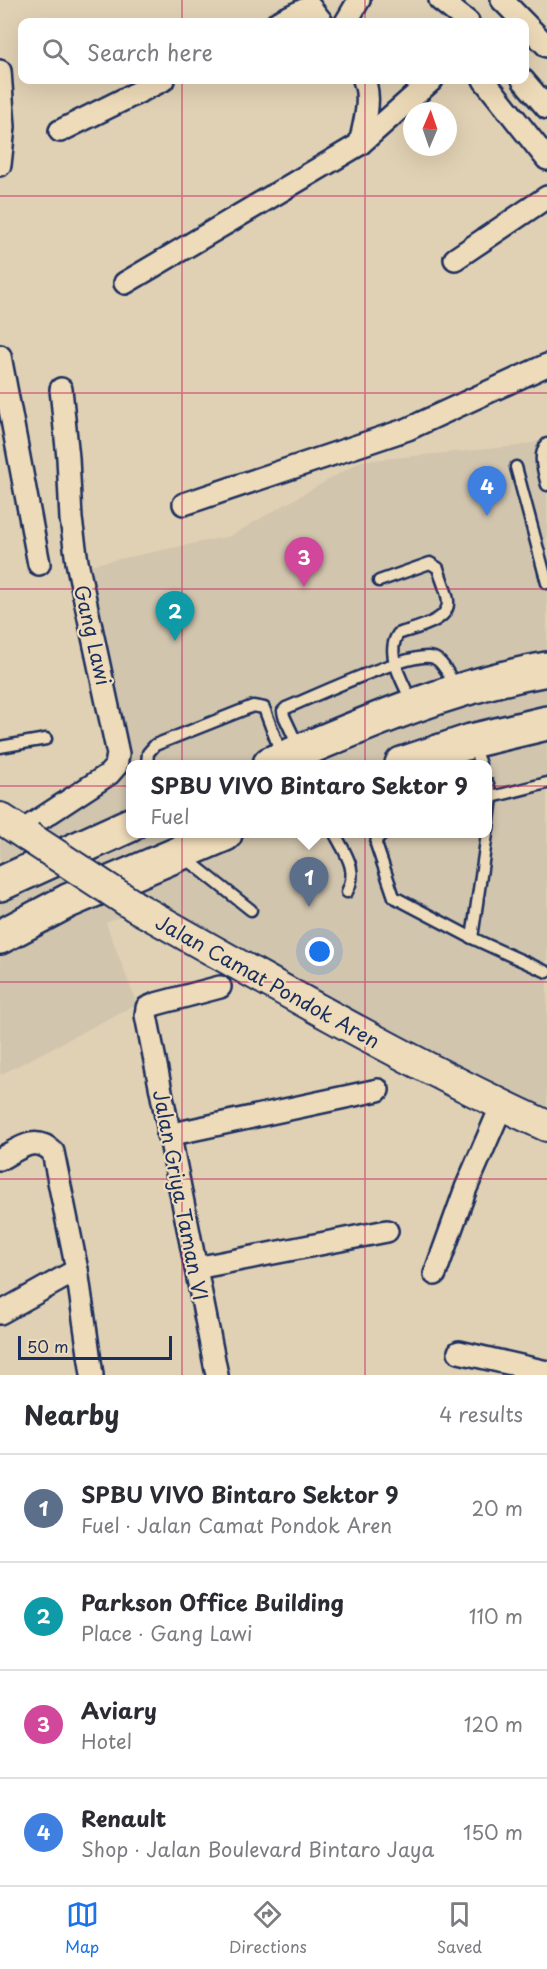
<!DOCTYPE html>
<meta charset="utf-8">
<style>
:root{--surface:#fff;--page:#f7f7f7;--text:#2b2b33;--muted:#7c7c81;--line:#e1e1e2;--accent:#1a73e8}
body{margin:0;font-family:"Playpen Sans",sans-serif;background:var(--page);color:var(--text)}
.compass{position:absolute;left:403px;top:102px;width:54px;height:54px;border-radius:50%;background:var(--surface);box-shadow:0 6px 24px #0002;rotate:2deg}
.scale{position:absolute;left:18px;bottom:15px;width:154px;box-sizing:border-box;padding-left:6px;border:3px solid #1b2f5e;border-top:0;font-size:16px;line-height:21px;white-space:nowrap;color:#1b2f5e;-webkit-text-stroke:4px #eedbb9;paint-order:stroke}
.you{position:absolute;left:320px;top:952px;width:21px;height:21px;margin:-15px;border:4px solid #fff;border-radius:50%;background:#1a73e8;box-shadow:0 0 0 9px #1a73e833}
.badge{display:grid;place-items:center;width:39px;height:39px;border-radius:50%;background:var(--accent);color:#fff;font-size:20px;font-weight:700}
.pin{position:absolute;translate:-50% -50px;filter:drop-shadow(0 2px 3px #0008)}
.pin::after{content:'';position:absolute;top:32px;width:21px;height:18px;background:inherit;clip-path:polygon(0 0,100% 0,50% 100%)}
.popup{position:absolute;left:126px;top:760px;width:366px;height:78px;box-sizing:border-box;display:grid;place-content:center;border-radius:12px;background:var(--surface);filter:drop-shadow(0 2px 4px #0005);font-size:20px;white-space:nowrap;color:var(--muted)}
.popup b{font-size:22px;color:var(--text)}
.popup::after{content:'';position:absolute;left:50%;top:100%;margin-left:-12px;border:12px solid transparent;border-top-color:var(--surface)}
.list{margin:0;padding:0;list-style:none}
h2{display:flex;justify-content:space-between;align-items:center;height:78px;margin:0;padding:0 24px;font-size:26px}
h2 small{font-size:20px;font-weight:400;color:var(--muted)}
.list li{display:grid;grid-template-columns:39px 1fr auto;gap:18px;align-items:center;box-sizing:border-box;height:108px;padding:0 24px;border-top:2px solid var(--line)}
.list b{display:block;font-size:22px;white-space:nowrap}
.list p{margin:0;font-size:20px;white-space:nowrap;color:var(--muted)}
.list em{font-size:20px;font-style:normal;color:var(--muted)}
.icon{flex:none;width:33px;height:33px;fill:none;stroke:currentColor;stroke-width:2;stroke-linecap:round;stroke-linejoin:round}
.map{position:relative;flex:none;width:547px;height:1375px;overflow:hidden}
.search{position:absolute;background:var(--surface);box-shadow:0 6px 24px #0002;left:18px;right:18px;top:18px;height:66px;display:flex;align-items:center;gap:15px;box-sizing:border-box;padding:0 21px;border-radius:12px;color:var(--muted);font-size:22px}
.sheet{height:510px;background:var(--surface)}
nav{display:flex;justify-content:space-around;align-items:center;box-sizing:border-box;height:84px;border-top:2px solid var(--line);background:var(--surface);font-size:16px;color:var(--muted)}
nav a{display:grid;justify-items:center;gap:3px}
nav .on{color:var(--accent)}
.map>svg:first-child{display:block}
.built{fill:#d2c5ae;fill-rule:evenodd}
.lines{fill:none;stroke-linecap:round;stroke-linejoin:round}
.service-casing{stroke:#1b2f5e;stroke-width:15}
.minor-casing{stroke:#1b2f5e;stroke-width:26}
.secondary-casing{stroke:#1b2f5e;stroke-width:34}
.primary-casing{stroke:#1b2f5e;stroke-width:38}
.service{stroke:#eedbb9;stroke-width:10}
.minor{stroke:#eedbb9;stroke-width:21}
.secondary{stroke:#eedbb9;stroke-width:30}
.primary{stroke:#eedbb9;stroke-width:33}
.secondary-bridge-casing{stroke:#1b2f5e;stroke-width:34;stroke-linecap:butt}
.secondary-bridge{stroke:#eedbb9;stroke-width:30}
.grid{fill:none;stroke:#c2185b;stroke-width:1.5;stroke-opacity:0.55}
.labels{text-anchor:middle;dominant-baseline:central;stroke-width:4.5;stroke-linejoin:round;paint-order:stroke}
.street-label{font-size:20px;fill:#1b2f5e;stroke:#eedbb9}
</style>
<div class="map">
<svg width="547" height="1375" viewBox="0 0 547 1375">
<rect width="100%" height="100%" fill="#e1d1b4"/>
<filter id="ink" filterUnits="userSpaceOnUse"><feTurbulence type="fractalNoise" baseFrequency=".0167" numOctaves="2"/><feDisplacementMap in="SourceGraphic" scale="12" xChannelSelector="R" yChannelSelector="G"/><feConvolveMatrix kernelMatrix="1 2 1 2 8 2 1 2 1" color-interpolation-filters="sRGB"/></filter>
<g filter="url(#ink)">
<path class="built" d="M547,439V1112L138,909L106,923L137,1004L0,1075V841L117,785L127,754L75,568L230,536L361,461L518,446ZM130,764H488V834H130Z"/>
<g class="lines">
<g class="service-casing">
<g id="service">
<path d="M547,444C537,454 544,472 547,485"/>
<path d="M516,467L547,583"/>
<path d="M379,581L430,563L438,568C441,579 447,591 448,601C450,622 414,628 398,634C384,654 404,683 412,703"/>
<path d="M472,744L480,764"/>
<path d="M0,747L46,739"/>
<path d="M299,748L284,716L283,711L286,708C311,698 413,649 434,658C444,662 450,678 456,687"/>
<path d="M147,764L148,753L155,745L253,706L264,708L282,756"/>
<path d="M488,784L492,797L488,829"/>
<path d="M488,798L547,783"/>
<path d="M335,834C345,853 359,870 347,892"/>
<path d="M384,834L377,838L376,844L394,897L472,938L547,972"/>
<path d="M183,856L251,910"/>
<path d="M472,938L487,834"/>
</g>
</g>
<g class="minor-casing">
<g id="minor">
<path d="M440,0L468,22"/>
<path d="M502,0L547,46"/>
<path d="M310,7L322,22"/>
<path d="M278,22L310,7"/>
<path d="M346,22L359,0"/>
<path d="M0,71L4,127L0,165"/>
<path d="M484,80L547,159"/>
<path d="M523,80L547,108"/>
<path d="M60,131L163,80"/>
<path d="M360,144C364,124 372,100 364,80"/>
<path d="M455,259L547,197"/>
<path d="M125,283L360,144L432,80"/>
<path d="M0,356L39,564"/>
<path d="M184,504L408,429L547,365"/>
<path d="M22,831L109,774L116,766L118,754L77,562L71,519L68,458L61,389"/>
<path d="M168,1135L378,1090"/>
<path d="M0,1159C19,1149 35,1134 53,1152L77,1270L92,1375"/>
<path d="M196,1268L387,1231"/>
<path d="M435,1274L466,1188L502,1105"/>
<path d="M0,1313L77,1270"/>
<path d="M459,1352L547,1372"/>
<path d="M217,1375L146,1015L147,1008L156,1004L220,987"/>
</g>
</g>
<g class="secondary-casing">
<g id="secondary">
<path d="M0,818L29,837"/>
<path d="M136,907C271,983 405,1061 547,1126"/>
</g>
</g>
<g class="primary-casing">
<g id="primary">
<path d="M270,764C362,725 447,687 547,669"/>
<path d="M402,764L471,741L547,723"/>
<path d="M0,884L130,825"/>
<path d="M0,937L68,901L225,834"/>
</g>
</g>
<use href="#service" class="service"/>
<use href="#minor" class="minor"/>
<use href="#secondary" class="secondary"/>
<use href="#primary" class="primary"/>
<g class="secondary-bridge-casing">
<path id="secondary-bridge" d="M29,837L136,907"/>
</g>
<use href="#secondary-bridge" class="secondary-bridge"/>
</g>
</g>
<path class="grid" d="M182,0V22M365,0V22M182,80V1375M365,80V1375M0,196H547M0,393H547M0,589H547M0,786H547M0,982H547M0,1179H547"/>
<g class="labels">
<g class="street-label">
<text transform="translate(93 635) rotate(77)">Gang Lawi</text>
<text transform="translate(268 981) rotate(29)">Jalan Camat Pondok Aren</text>
<text transform="translate(181 1195) rotate(79)">Jalan Griya Taman VI</text>
</g>
</g>
</svg>
<svg class="compass" viewBox="-18 -18 36 36"><path d="M0-13l5 13h-10z" fill="#e53935"/><path d="M0 13l5-13h-10z" fill="#7c7c81"/></svg>
<div class="scale">50 m</div>
<div class="you"></div>
<div class="pin badge" style="left:309px;top:907px;background:#5c6f8a">1</div>
<div class="popup"><b>SPBU VIVO Bintaro Sektor 9</b>Fuel</div>
<div class="pin badge" style="left:175px;top:641px;background:#0f9aa8">2</div>
<div class="pin badge" style="left:304px;top:587px;background:#d1479c">3</div>
<div class="pin badge" style="left:487px;top:516px;background:#3f7fe0">4</div>
<div class="search"><svg class="icon" aria-label="search" viewBox="0 0 24 24"><circle cx="10" cy="10" r="6"/><path d="M15 15l6 6"/></svg>Search here</div>
</div>
<section class="sheet">
<h2>Nearby<small>4 results</small></h2>
<ul class="list">
<li><span class="badge" style="background:#5c6f8a">1</span><div><b>SPBU VIVO Bintaro Sektor 9</b><p>Fuel · Jalan Camat Pondok Aren</p></div><em>20 m</em></li>
<li><span class="badge" style="background:#0f9aa8">2</span><div><b>Parkson Office Building</b><p>Place · Gang Lawi</p></div><em>110 m</em></li>
<li><span class="badge" style="background:#d1479c">3</span><div><b>Aviary</b><p>Hotel</p></div><em>120 m</em></li>
<li><span class="badge" style="background:#3f7fe0">4</span><div><b>Renault</b><p>Shop · Jalan Boulevard Bintaro Jaya</p></div><em>150 m</em></li>
</ul>
</section>
<nav>
<a class="on"><svg class="icon" aria-label="map" viewBox="0 0 24 24"><path d="M3 6l6-2 6 2 6-2v14l-6 2-6-2-6 2zM9 4v14M15 6v14"/></svg>Map</a>
<a><svg class="icon" aria-label="directions" viewBox="0 0 24 24"><path d="M12 3l9 9-9 9-9-9zM9 14v-3h6M13 9l2 2-2 2"/></svg>Directions</a>
<a><svg class="icon" aria-label="saved" viewBox="0 0 24 24"><path d="M7 4h10v16l-5-4-5 4z"/></svg>Saved</a>
</nav>
